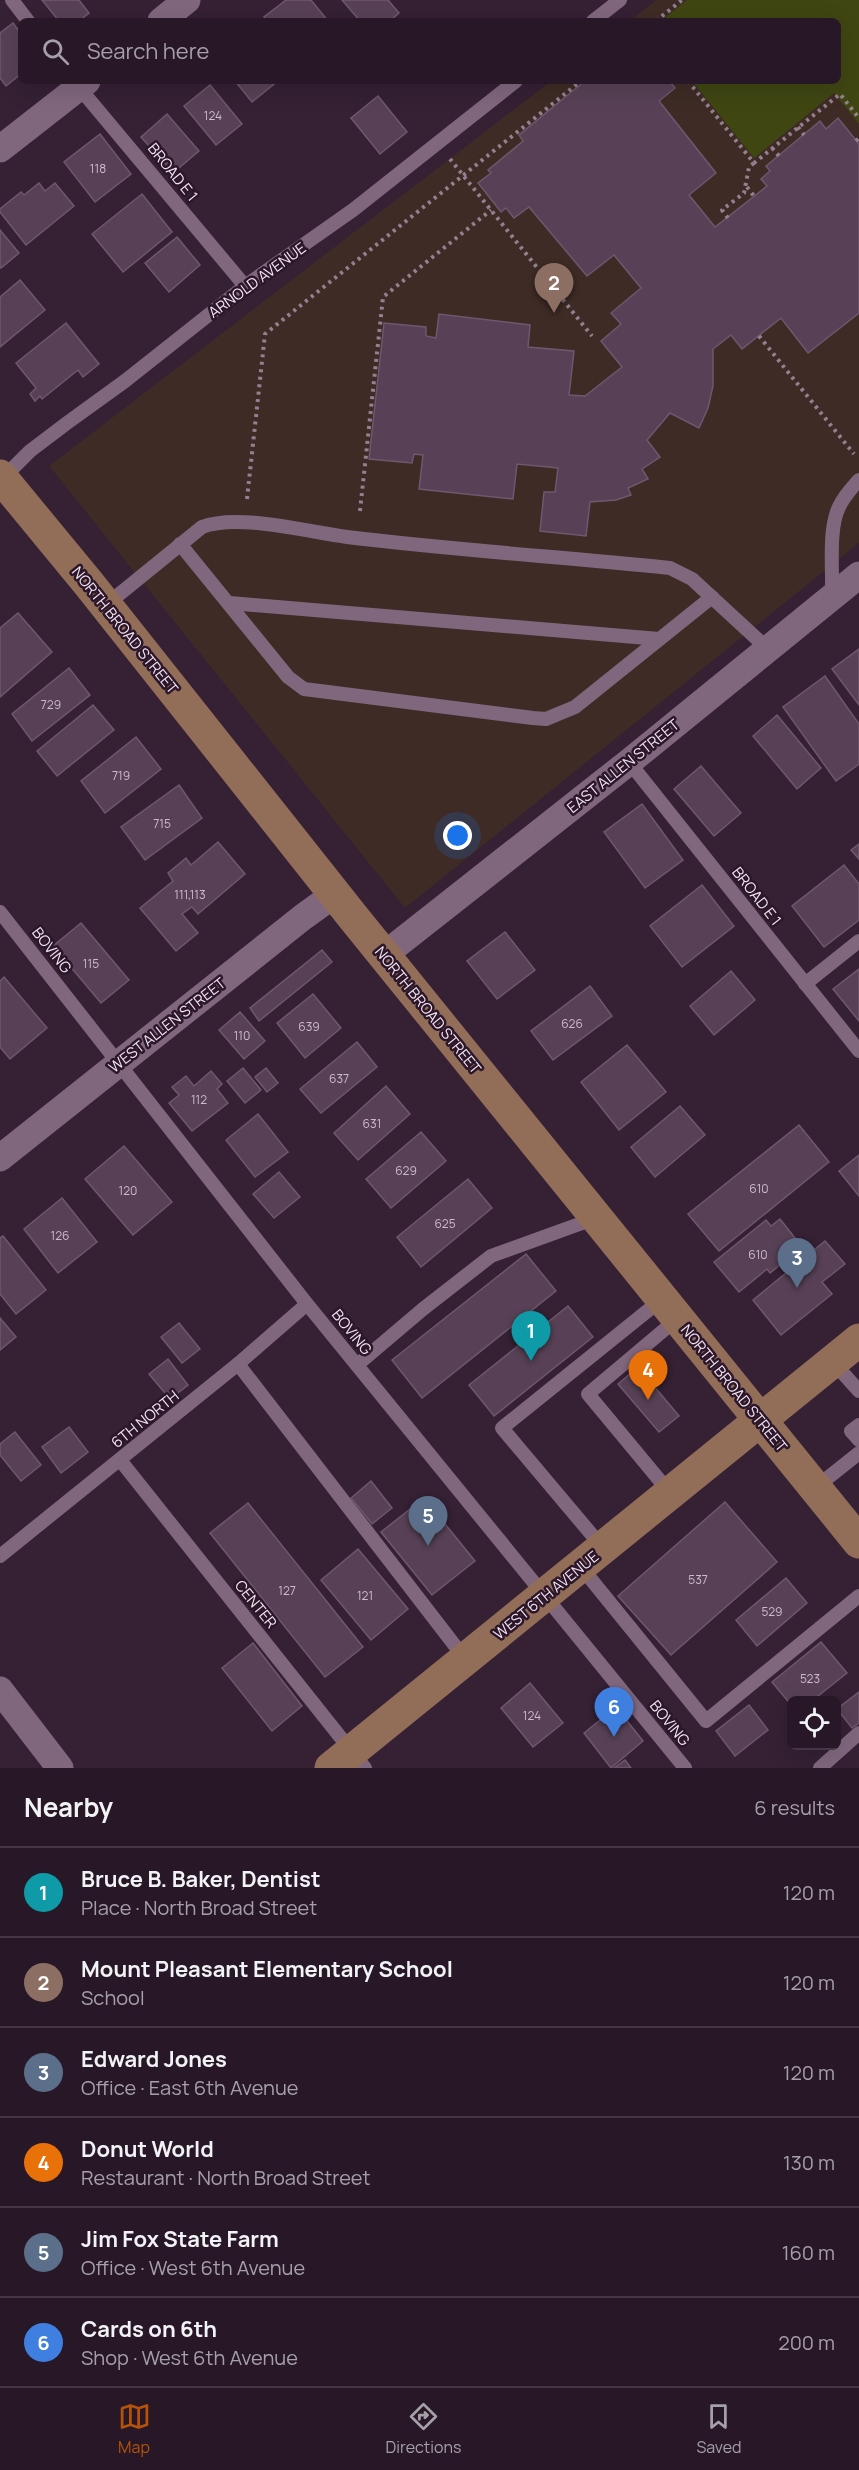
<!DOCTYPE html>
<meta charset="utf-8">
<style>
:root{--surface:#281827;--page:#342533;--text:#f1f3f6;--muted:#a5a0a7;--line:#443744;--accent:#b45309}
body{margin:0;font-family:Manrope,sans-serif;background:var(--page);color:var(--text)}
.controls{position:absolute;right:18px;bottom:18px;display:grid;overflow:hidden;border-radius:9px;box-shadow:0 6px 24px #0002}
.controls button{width:54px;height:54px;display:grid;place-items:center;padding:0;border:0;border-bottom:2px solid var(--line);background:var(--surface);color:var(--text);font:30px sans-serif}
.you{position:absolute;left:458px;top:836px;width:21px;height:21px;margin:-15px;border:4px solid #fff;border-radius:50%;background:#1a73e8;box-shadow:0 0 0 9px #1a73e833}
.badge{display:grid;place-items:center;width:39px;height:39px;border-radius:50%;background:var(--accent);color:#fff;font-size:20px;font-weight:700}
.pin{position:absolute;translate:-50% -50px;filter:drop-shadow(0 2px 3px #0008)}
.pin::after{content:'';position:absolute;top:32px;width:21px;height:18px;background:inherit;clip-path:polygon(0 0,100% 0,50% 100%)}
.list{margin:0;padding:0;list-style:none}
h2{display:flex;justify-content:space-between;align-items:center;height:78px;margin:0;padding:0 24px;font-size:26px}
h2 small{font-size:20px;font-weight:400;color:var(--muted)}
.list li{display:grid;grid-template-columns:39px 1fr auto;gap:18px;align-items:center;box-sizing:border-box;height:90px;padding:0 24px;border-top:2px solid var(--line)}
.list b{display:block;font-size:22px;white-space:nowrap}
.list p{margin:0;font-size:20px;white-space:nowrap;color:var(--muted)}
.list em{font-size:20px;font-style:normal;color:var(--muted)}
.icon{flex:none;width:33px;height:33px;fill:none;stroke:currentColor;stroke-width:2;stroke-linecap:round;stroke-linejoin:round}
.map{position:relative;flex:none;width:859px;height:1768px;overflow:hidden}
.search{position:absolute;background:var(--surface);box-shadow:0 6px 24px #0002;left:18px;right:18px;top:18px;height:66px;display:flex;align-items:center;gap:15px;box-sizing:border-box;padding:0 21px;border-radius:9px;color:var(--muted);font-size:22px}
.sheet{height:618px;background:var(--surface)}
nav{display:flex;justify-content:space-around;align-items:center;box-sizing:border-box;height:84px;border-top:2px solid var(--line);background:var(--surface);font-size:16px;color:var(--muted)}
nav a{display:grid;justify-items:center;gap:3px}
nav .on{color:var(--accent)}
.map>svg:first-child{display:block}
.education{fill:#3e2b25}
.green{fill:#3f4612}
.building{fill:#584156;stroke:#6f576e;stroke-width:1.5}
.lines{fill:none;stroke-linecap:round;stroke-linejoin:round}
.path{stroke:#938192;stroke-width:4;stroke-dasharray:3 4.5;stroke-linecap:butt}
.lane{stroke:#80677e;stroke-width:14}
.street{stroke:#80677e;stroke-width:27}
.secondary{stroke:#926e58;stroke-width:33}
.labels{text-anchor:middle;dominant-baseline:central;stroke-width:5;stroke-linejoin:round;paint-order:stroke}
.number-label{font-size:12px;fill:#ccbbca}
.street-label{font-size:15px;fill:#f2e4f1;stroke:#2b162a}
</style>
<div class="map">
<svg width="859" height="1768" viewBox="0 0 859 1768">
<rect width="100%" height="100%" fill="#352034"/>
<path class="education" d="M656,0H859V543L405,908L49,466L551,81H838V21H630Z"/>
<path class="green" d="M687,0H859V124L834,93L754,158L692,81H838V21H661Z"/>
<g class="building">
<path d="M42,0H79L89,13L79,21H59Z"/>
<path d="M286,0H311L328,21H267L264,17Z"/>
<path d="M342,0H388L399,13L390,21H360Z"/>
<path d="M13,23L21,34V74L6,86L0,78V33Z"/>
<path d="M235,81H278L252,102Z"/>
<path d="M585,81H669L675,88L659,101L716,173L689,195L715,227L767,186L761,179L770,171L766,166L820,121L826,129L838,118L859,144V313L808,353L781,318L742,349L731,335L713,349V386L708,408L699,428L670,413L647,440L660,457L642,469L648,479L628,488L631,495L616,500L590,502L586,536L540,531L544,492H555L558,468L517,464L513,499L419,489L423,455L414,454L412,463L369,459L384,323L426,327V336L436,338L439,314L530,325L528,347L574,351L569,395L585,396L622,367L601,341L621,324L611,313L641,288L614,255L587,276L529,207L514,218L506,208L501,212L478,183L491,173L488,170L523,141L519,135Z"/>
<path d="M210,85L242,124L216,145L184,106Z"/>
<path d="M378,96L407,132L380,154L351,118Z"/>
<path d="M167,114L199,151L173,173L141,137Z"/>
<path d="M100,134L131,174L95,202L64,162Z"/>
<path d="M39,183L45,191L55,183L74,206L26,245L0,212V209L21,192L24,195Z"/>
<path d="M142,194L172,232L123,272L92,234Z"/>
<path d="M0,230L19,253L1,268L0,266Z"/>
<path d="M177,237L200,265L169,292L145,263Z"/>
<path d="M20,280L45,310L0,347V297Z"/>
<path d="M66,323L99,364L83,377L78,370L42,399L40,396L35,401L30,394L36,388L16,363Z"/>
<path d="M18,613L52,652L0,697V628Z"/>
<path d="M859,649V705L832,669Z"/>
<path d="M69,668L90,695L32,741L12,714Z"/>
<path d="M825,676L859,724V764L836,781L783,707Z"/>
<path d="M93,705L114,730L57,776L37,751Z"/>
<path d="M777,715L821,768L797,789L753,736Z"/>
<path d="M136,737L161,769L105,813L81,781Z"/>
<path d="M701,766L741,813L714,836L674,789Z"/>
<path d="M179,785L202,818L145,860L121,827Z"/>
<path d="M642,804L683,860L645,888L604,832Z"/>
<path d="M218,842L245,874L198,914L192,907L182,914L198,933L176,951L140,908L173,881L168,873L186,858L191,865Z"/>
<path d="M859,844V859L851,850Z"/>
<path d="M844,865L859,884V920L824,947L792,906Z"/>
<path d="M702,885L734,926L682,967L650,926Z"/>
<path d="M81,923L129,980L101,1003L53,946Z"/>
<path d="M505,932L535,970L497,999L467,961Z"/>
<path d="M322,950L332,962L259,1021L250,1008Z"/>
<path d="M859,969V1021L833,989Z"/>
<path d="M731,971L755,1000L714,1035L690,1006Z"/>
<path d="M4,977L47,1028L10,1059L0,1047V981Z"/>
<path d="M590,986L612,1016L553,1060L531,1031Z"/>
<path d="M313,994L341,1028L305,1058L277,1023Z"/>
<path d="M240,1012L265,1041L244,1059L219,1030Z"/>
<path d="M357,1042L377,1067L321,1113L300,1089Z"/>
<path d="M627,1045L666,1092L619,1130L581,1082Z"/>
<path d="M243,1068L261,1090L245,1103L227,1081Z"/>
<path d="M266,1068L278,1083L267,1092L255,1077Z"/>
<path d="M211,1071L222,1084L217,1089L228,1103L192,1131L169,1103L179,1095L172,1087L186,1076L194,1086Z"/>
<path d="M386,1086L410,1114L358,1160L334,1133Z"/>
<path d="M680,1106L705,1135L655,1177L631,1147Z"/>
<path d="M258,1114L288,1152L255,1177L226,1140Z"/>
<path d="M799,1125L829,1162L719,1251L688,1214Z"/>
<path d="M421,1132L446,1161L391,1208L366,1179Z"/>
<path d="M124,1146L172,1202L133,1235L85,1179Z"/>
<path d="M859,1155V1196L839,1171Z"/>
<path d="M279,1172L300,1197L274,1218L253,1194Z"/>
<path d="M468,1179L492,1208L421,1267L397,1237Z"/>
<path d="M62,1198L97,1242L58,1273L24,1229Z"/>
<path d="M780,1219L802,1247L770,1273L767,1269L739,1292L714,1262L766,1220L771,1226Z"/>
<path d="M3,1236L46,1290L16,1314L0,1294V1238Z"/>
<path d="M825,1241L845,1264L822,1282L832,1294L781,1335L753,1300Z"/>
<path d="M526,1254L556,1291L422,1398L392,1360Z"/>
<path d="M568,1306L593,1337L494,1416L469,1385Z"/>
<path d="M0,1318L16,1337L0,1350Z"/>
<path d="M179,1323L200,1349L182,1363L161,1337Z"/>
<path d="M168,1359L188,1385L170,1399L149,1374Z"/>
<path d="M638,1367L679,1416L659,1432L618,1384Z"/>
<path d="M69,1427L88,1452L61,1473L42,1447Z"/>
<path d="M15,1432L41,1465L21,1481L0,1455V1444Z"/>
<path d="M371,1481L392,1508L372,1524L351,1498Z"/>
<path d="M424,1498L475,1561L432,1595L381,1532Z"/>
<path d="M725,1502L777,1562L671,1655L618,1596Z"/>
<path d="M248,1503L363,1647L325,1677L210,1533Z"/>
<path d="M358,1549L408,1609L371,1640L321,1580Z"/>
<path d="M786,1578L807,1603L757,1646L736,1620Z"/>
<path d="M821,1642L847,1673L813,1700H792V1706L772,1682Z"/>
<path d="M253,1643L302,1706L272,1731L222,1668Z"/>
<path d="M530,1683L563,1723L533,1747L501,1708Z"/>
<path d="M859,1692V1723L852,1728L837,1709Z"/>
<path d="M749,1705L768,1730L735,1756L716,1731Z"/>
<path d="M616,1707L643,1741L611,1768L584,1733Z"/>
<path d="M625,1760L631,1768H614Z"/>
</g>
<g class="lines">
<g class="path">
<path d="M656,21L682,0"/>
<path d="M688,81L754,163L840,94L859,118"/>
<path d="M798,127L804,135"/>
<path d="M856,141L859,138"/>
<path d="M772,148L779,156"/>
<path d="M450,159L592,336"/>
<path d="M747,187L754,196"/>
<path d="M728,218L722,210L744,193L749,167L754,163"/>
<path d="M759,336L854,454"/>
<path d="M247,499L265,334L581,81"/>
<path d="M360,511L383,297L491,210"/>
</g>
<g class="lane">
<path d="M12,0L28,21"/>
<path d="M593,21L620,0"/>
<path d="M77,85L245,286"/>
<path d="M2,479L30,451L67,423L125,381L245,286L353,210L516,81"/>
<path d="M180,544L288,677L304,689L533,718L546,719L575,707L712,597"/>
<path d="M832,596C833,571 828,529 839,507C844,496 851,489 859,480"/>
<path d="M230,603L659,639"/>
<path d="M106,605L202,527C238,513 308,532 347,537C454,550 563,557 670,568L692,579L768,649"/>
<path d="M629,762L859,1051"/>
<path d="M0,912L307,1304L685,1768"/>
<path d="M805,984L859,941"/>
<path d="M833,1362L859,1391"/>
<path d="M238,1364L466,1660"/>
<path d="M357,1365L423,1309L491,1256L596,1218"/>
<path d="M859,1425L851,1431L859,1440"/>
<path d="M120,1460L365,1768"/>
<path d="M815,1488L859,1453"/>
<path d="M671,1494L588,1394L677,1319"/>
<path d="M603,1548L502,1428L661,1300"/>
<path d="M0,1556L238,1364L307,1304"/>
<path d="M581,1567L706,1721L859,1596"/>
<path d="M820,1768L859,1733"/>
</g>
<g class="street">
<path d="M161,21L187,0"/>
<path d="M0,149L87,81"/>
<path d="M384,955L629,762L859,575"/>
<path d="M0,1158L303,917L335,894"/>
<path d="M0,1690L60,1768"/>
</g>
<g class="secondary">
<path d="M0,476L89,584L353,917L859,1542"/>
<path d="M331,1768L859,1340"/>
</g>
</g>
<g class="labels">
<g class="number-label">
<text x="213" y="115">124</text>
<text x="98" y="168">118</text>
<text x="51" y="704">729</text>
<text x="121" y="775">719</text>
<text x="162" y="823">715</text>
<text x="190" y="894">111,113</text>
<text x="91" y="963">115</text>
<text x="572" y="1023">626</text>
<text x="309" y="1026">639</text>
<text x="242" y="1035">110</text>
<text x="339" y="1078">637</text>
<text x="199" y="1099">112</text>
<text x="372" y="1123">631</text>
<text x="406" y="1170">629</text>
<text x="759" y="1188">610</text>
<text x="128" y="1190">120</text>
<text x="445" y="1223">625</text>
<text x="60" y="1235">126</text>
<text x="758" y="1254">610</text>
<text x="698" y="1579">537</text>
<text x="287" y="1590">127</text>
<text x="365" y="1595">121</text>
<text x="772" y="1611">529</text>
<text x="810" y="1678">523</text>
<text x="532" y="1715">124</text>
</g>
<g class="street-label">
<text transform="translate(173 172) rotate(51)">BROAD E 1</text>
<text transform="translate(257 280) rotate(-36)">ARNOLD AVENUE</text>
<text transform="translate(125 630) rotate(51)">NORTH BROAD STREET</text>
<text transform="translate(623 766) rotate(-39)">EAST ALLEN STREET</text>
<text transform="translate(757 896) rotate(52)">BROAD E 1</text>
<text transform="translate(52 950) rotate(52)">BOVING</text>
<text transform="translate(428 1010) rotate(51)">NORTH BROAD STREET</text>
<text transform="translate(167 1025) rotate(-38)">WEST ALLEN STREET</text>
<text transform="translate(352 1332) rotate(51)">BOVING</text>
<text transform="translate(734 1388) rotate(51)">NORTH BROAD STREET</text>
<text transform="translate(145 1419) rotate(-39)">6TH NORTH</text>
<text transform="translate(546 1595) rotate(-39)">WEST 6TH AVENUE</text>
<text transform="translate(256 1604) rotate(51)">CENTER</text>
<text transform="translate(670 1723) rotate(51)">BOVING</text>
</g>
</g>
</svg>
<div class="controls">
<button><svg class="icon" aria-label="locate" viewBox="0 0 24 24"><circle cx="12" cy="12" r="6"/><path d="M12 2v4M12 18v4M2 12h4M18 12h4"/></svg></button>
</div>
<div class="you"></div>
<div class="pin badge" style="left:531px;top:1361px;background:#0f9aa8">1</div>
<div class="pin badge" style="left:554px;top:313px;background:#8d6e63">2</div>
<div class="pin badge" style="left:797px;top:1288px;background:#5c6f8a">3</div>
<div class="pin badge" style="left:648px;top:1400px;background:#e8710a">4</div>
<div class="pin badge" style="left:428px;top:1546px;background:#5c6f8a">5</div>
<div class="pin badge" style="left:614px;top:1737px;background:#3f7fe0">6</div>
<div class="search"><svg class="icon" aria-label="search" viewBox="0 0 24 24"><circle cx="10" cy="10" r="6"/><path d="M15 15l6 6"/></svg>Search here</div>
</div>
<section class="sheet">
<h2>Nearby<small>6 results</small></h2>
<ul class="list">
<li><span class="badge" style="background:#0f9aa8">1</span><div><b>Bruce B. Baker, Dentist</b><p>Place · North Broad Street</p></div><em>120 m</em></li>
<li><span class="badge" style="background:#8d6e63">2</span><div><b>Mount Pleasant Elementary School</b><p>School</p></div><em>120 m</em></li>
<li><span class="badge" style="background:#5c6f8a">3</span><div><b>Edward Jones</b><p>Office · East 6th Avenue</p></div><em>120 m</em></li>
<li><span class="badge" style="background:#e8710a">4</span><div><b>Donut World</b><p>Restaurant · North Broad Street</p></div><em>130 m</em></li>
<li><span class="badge" style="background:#5c6f8a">5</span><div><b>Jim Fox State Farm</b><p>Office · West 6th Avenue</p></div><em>160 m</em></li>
<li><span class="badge" style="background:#3f7fe0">6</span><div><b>Cards on 6th</b><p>Shop · West 6th Avenue</p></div><em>200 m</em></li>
</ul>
</section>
<nav>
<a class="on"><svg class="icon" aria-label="map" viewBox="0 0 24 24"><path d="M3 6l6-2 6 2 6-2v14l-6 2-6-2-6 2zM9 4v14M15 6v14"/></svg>Map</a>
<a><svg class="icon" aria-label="directions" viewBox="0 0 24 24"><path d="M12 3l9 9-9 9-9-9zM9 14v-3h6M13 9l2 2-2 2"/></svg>Directions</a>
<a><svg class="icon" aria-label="saved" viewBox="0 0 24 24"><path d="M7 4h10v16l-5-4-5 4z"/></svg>Saved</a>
</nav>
